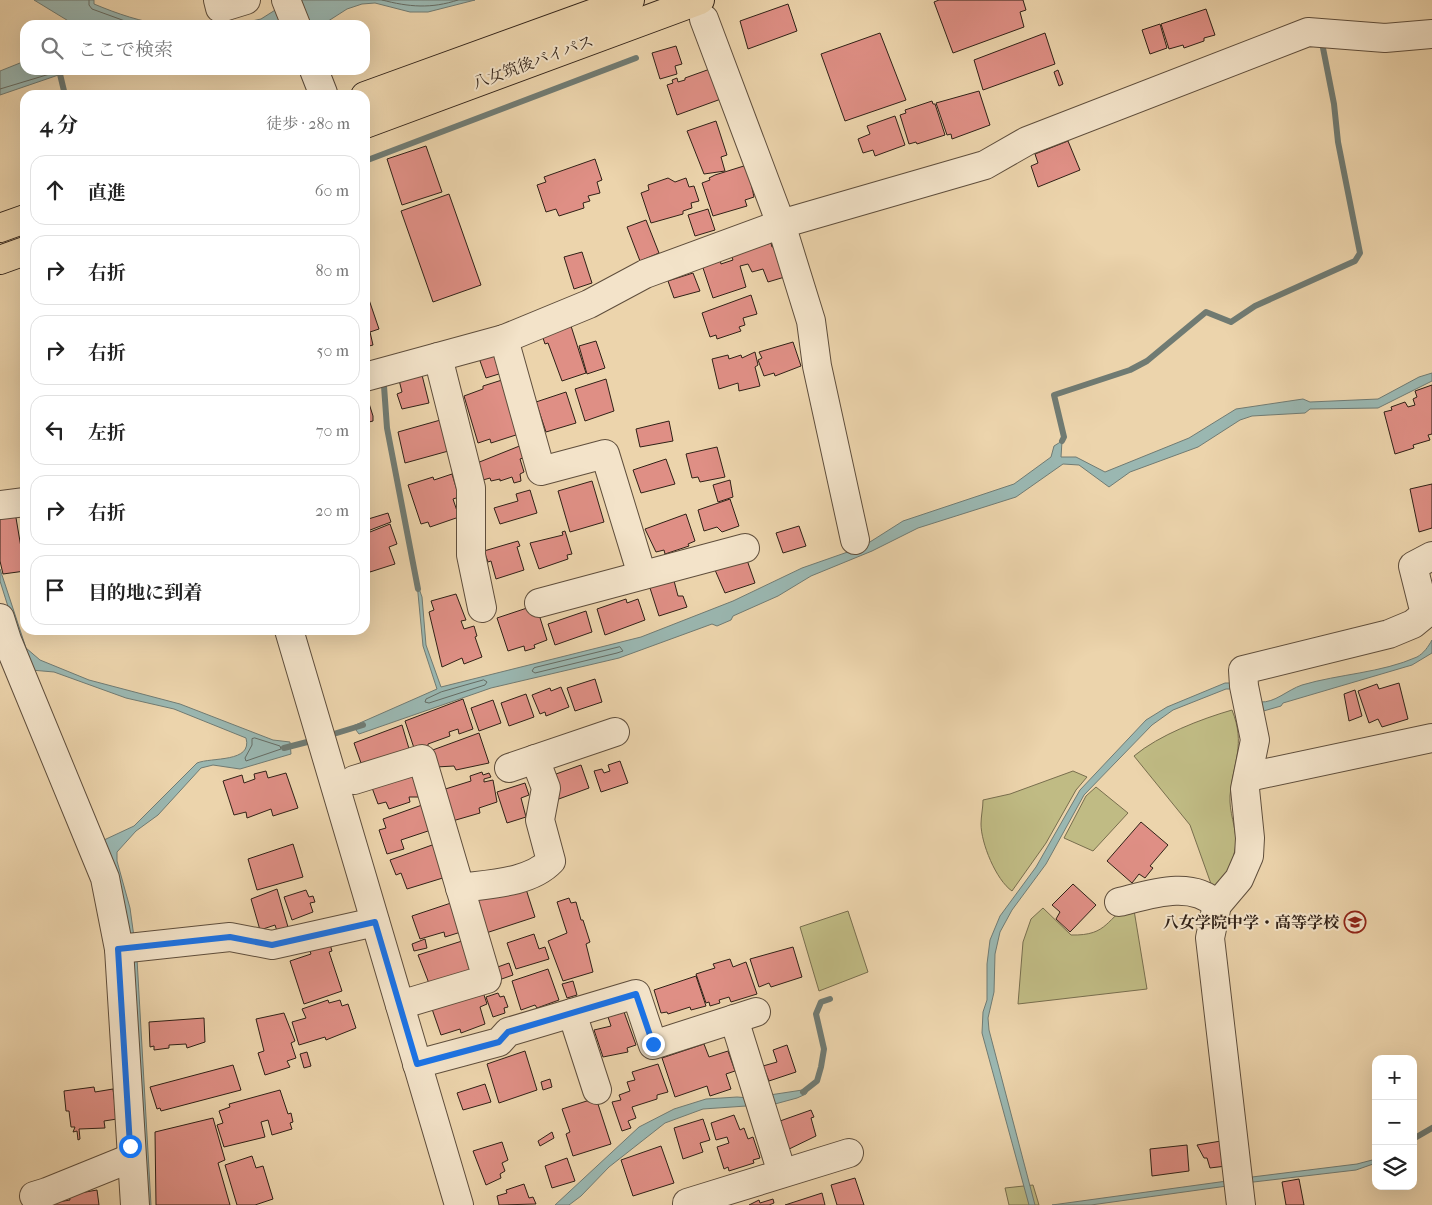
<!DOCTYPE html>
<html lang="ja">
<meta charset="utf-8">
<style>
:root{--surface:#fff;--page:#f2f2f2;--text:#222;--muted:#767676;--line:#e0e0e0}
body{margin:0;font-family:"IM FELL French Canon","Noto Serif JP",serif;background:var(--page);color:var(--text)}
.controls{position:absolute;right:15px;bottom:15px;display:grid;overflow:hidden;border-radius:10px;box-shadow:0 5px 20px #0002}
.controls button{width:45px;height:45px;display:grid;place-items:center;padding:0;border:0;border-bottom:1px solid var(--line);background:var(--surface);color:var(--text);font:25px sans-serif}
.stop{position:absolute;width:15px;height:15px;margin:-11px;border:4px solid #1a73e8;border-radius:50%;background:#fff}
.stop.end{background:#1a73e8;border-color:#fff;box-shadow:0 1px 5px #0008}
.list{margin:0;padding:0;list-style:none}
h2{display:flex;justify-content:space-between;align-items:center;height:65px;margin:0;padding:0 20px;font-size:21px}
h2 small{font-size:16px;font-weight:400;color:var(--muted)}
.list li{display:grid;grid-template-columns:32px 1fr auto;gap:15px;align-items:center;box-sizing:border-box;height:70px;margin:0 10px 10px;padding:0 10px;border:1px solid var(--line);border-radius:15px}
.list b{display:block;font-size:19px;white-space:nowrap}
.list em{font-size:16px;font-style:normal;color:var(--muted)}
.icon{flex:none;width:28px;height:28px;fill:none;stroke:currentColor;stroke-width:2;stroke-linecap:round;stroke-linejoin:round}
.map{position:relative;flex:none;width:1432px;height:1205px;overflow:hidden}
.search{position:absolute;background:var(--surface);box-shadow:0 5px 20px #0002;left:20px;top:20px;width:350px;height:55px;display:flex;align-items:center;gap:12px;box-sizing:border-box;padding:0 18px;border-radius:15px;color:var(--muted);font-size:19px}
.panel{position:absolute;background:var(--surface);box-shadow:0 5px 20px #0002;left:20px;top:90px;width:350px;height:545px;border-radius:15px}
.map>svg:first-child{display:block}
.green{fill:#c0bb84;stroke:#786e4e}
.water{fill:#9ab7b1;stroke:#707b73}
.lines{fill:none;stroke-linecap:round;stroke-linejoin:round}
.shore{stroke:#656c64;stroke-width:1}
.stream{stroke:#707b73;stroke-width:6}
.building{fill:#df8f85;stroke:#302117}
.minor-casing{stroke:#5f4e3c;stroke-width:30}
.highway-casing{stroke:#302117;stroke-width:30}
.minor{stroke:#f3e3c9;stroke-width:28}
.highway{stroke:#ecd4ac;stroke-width:28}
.route{stroke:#1a73e8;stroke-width:6}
.labels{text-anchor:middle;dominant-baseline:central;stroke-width:4;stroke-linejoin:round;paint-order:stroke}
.street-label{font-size:16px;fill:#302117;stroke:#f3e3c9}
.poi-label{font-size:16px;font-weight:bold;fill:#302117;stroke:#f3e3c9;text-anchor:end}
</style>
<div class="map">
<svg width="1432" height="1205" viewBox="0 0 1432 1205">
<rect width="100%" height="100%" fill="#ecd4ac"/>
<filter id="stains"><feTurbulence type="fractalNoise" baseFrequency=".004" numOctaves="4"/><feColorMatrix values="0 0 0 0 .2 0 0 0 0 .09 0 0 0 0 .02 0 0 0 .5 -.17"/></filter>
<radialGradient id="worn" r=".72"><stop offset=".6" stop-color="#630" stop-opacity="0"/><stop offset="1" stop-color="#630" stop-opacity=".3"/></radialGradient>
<g class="green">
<path d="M1232,710C1246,745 1233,762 1230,796C1229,812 1236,827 1236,842C1235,858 1225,884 1215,895L1190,825L1134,756C1159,735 1201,719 1232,710Z"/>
<path d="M1073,771L1087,777L1076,790L1046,843L1012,891C996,880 981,843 981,824C981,816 983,808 983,800L1010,794Z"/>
<path d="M1096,787L1128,813L1093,851L1064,838L1086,796Z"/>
<path d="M1133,904L1147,989L1018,1004L1023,942L1031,919L1043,908L1071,935C1110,936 1105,917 1133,904Z"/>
<path d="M848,911L868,972L819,991L800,927Z"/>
<path d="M1033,1185L1039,1205H1009L1005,1188Z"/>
</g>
<g class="water">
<path d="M34,0H94V4C118,14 141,22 167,25H75Z"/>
<path d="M291,0H475L428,12H410L375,3L362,4L347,9L322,25H234L261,19Z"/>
<path d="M25,61V70H73L0,95V71Z"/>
<path d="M1432,373V381L1378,408L1310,409L1305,413L1252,416L1240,420L1198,447L1130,472L1109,487L1079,465L1063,464L1016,497L918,528L872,551L811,576L778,596L733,616L731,620L717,626L712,624L619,658L491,688L359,734L353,726L437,689L423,646L417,583L422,597L426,645L441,687L641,637L733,601L802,568L862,547L903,521L1014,484L1051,457L1054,446L1062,441L1061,457H1076L1105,472L1189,438L1236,409L1303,399L1310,402L1378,399L1419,377Z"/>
<path d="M0,569L26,648L40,660L89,680L180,704L273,740L290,742L291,754L240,769L213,765L201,768L158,815L136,831L117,852V861L130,908L137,959L151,1205H141L104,840L134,826L197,763C211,757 253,763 246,738L174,709L126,698L54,672L31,670L26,664L0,581Z"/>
<path d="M1432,640V653L1412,665L1283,703L1281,706L1260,712V702C1275,703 1287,690 1302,685C1339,674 1381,673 1417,657C1424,653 1428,647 1432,640Z"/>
<path d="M1225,683H1231V689H1226L1173,710L1152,725L1084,795L1046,864L1012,910L1000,932L995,954L994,992L988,1018L989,1030L1035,1205H1029L982,1033L983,1012L987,1000V964L990,940L1000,916L1036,867L1080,790L1146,720L1167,707Z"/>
<path d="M809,1089L806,1094L797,1098L775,1104L703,1109L665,1123L609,1167L581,1196L569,1205H555L639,1127L674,1109L706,1099L737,1097L750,1098Z"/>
<path d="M1376,1159V1163L1356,1170L1245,1183L1244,1178L1357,1164Z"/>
<path d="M1227,1181V1186L1091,1205H1052Z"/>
</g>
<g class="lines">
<g class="shore">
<path d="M89,0V5L92,9L136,25"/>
<path d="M382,0C409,7 431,9 458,0"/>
<path d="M0,89L63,70"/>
<path d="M620,647L623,651L617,653L535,673L532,671L534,668Z"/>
<path d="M484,680L487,682L485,685L429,703L425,702L426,699L441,692Z"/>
<path d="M255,738L280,746L281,749L246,761L245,758L252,745V739Z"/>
</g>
<g class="stream">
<path d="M59,70L65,95"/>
<path d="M365,161L636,58"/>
<path d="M384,386L387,428L418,589"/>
<path d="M1062,441L1064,437L1054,395L1130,370L1147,361L1206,312L1231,322L1255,306L1355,261L1360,253L1338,142L1334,104L1323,48L1325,42"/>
<path d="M327,736L363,725"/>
<path d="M284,748L315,740"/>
<path d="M803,1092L817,1081L821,1067L824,1049L816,1014L821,1002L830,999"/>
<path d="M1413,1139L1432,1128"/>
</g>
</g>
<g class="building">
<path d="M939,0H1023L1026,10L1020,12L1024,27L953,53L934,2Z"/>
<path d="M788,4L797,31L748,49L740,21Z"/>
<path d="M1206,9L1215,35L1204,38V41L1184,48L1183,45L1169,49L1161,24Z"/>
<path d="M1160,24L1167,48L1150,54L1142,30Z"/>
<path d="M880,33L906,100L845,121L821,54Z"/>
<path d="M1045,33L1055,64L983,90L974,60Z"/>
<path d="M676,46L682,64L675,66L677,74L660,79L652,53Z"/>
<path d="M710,69L721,99L677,115L667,85L673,83L672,80L677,78L678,82L685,80V78Z"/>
<path d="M1058,70L1063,84L1059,86L1054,72Z"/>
<path d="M979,91L990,125L952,139L951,134L947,135L936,103Z"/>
<path d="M932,101L933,104H935L945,135L917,144L916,142L909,144L900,115L906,113L905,110Z"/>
<path d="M895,116L905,145L875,156L873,150L863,153L858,139L870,134L867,126Z"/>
<path d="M716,121L727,155L721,157L725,171L704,174L687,131Z"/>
<path d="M1068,141L1080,170L1038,187L1031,166L1038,163L1035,154Z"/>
<path d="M426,146L442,192L402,205L387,159Z"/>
<path d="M595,159L602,180L597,182L600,193L588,196L590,201L583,203L584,208L559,216L556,209L546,212L537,185L546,182L544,177Z"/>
<path d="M747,165L754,197L745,200L747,206L713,216L702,183L710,180L709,178L715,175Z"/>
<path d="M668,178L675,182L686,178L689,187L694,186L699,201L691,203L692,208L683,211V214L651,223L641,193L649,190L648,185Z"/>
<path d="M449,194L481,285L433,302L401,211Z"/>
<path d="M708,209L715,230L695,236L688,215Z"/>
<path d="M646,220L659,253L640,261L627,227Z"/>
<path d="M771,243L772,247L781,245L788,276L768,282L763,269L752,272L748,264L740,266L746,287L713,298L702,265L720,260L721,264L733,260L731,255Z"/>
<path d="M582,252L592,283L574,289L564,257Z"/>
<path d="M693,273L700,291L674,298L668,281Z"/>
<path d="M365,288L379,329L370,332L373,345L365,347Z"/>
<path d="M751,295L757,314L743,318L745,325L739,327L741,331L717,339L716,335L710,337L702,313Z"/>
<path d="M571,326L586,373L562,381L548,343L545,344L542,335Z"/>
<path d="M596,341L605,368L587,374L579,346Z"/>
<path d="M793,342L801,366L775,376L774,373L764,376L758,360L762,358L759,352Z"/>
<path d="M495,352L502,373L486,378L479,358Z"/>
<path d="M755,352L758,365L755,367L760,386L739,391L738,383L719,389L712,359L728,355L729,359L741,355L742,358Z"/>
<path d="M422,375L429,403L402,409L397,394L402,392L399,380Z"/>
<path d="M606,379L614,411L585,421L575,389Z"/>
<path d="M502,380L519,434L491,443L490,439L478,443L464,396L483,389V386Z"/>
<path d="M1432,385V434L1428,435L1430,440L1413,445L1414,448L1395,454L1384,412L1392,410L1391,407L1405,402L1408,407L1415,405L1413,399L1417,397L1415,391Z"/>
<path d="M566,392L576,423L546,432L536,402Z"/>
<path d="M366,394L373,416V421L365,423Z"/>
<path d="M444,419L452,450L405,463L398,432Z"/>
<path d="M669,421L673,441L640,447L636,429Z"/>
<path d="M522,445L526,457L520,459L524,472L520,474L521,481L514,483L512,477L500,481V479L491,481L490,478L483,480L477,463Z"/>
<path d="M717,447L725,477L700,482L698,477L692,478L686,454Z"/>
<path d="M666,459L675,484L641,493L633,470Z"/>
<path d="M452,474L459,497L453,499L459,517L430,527L428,522L421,524L408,485L433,477L434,480Z"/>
<path d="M730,480L733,497L718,502L713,485Z"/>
<path d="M592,481L604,522L570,532L558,491Z"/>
<path d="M1432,484V528L1419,532L1410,489Z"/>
<path d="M530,490L537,513L500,524L494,508L518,501L516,494Z"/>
<path d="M730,499L739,526L722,532L717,527L704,531L698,510Z"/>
<path d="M15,512L25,571L3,574L0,561V515Z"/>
<path d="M388,513L391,522L365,532V520Z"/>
<path d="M686,514L695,541L688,544L689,546L665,554L664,550L656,552L645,529Z"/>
<path d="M390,524L397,544L389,547L395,564L370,572L365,561V534Z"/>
<path d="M799,526L806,546L783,553L776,533Z"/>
<path d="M565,531L572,554L567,555L568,559L539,569L530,543L563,535L562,532Z"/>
<path d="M518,541L520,546L517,547L524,570L496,579L491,561L488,562L484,551Z"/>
<path d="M747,560L755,583L725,593L715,570Z"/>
<path d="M673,577L678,596H683L687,607L659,616L649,585Z"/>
<path d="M456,594L466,620L461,621L464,629L474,626L477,636L475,637L482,657L464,664L462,658L442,667L429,612L434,610L431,601Z"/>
<path d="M626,599L627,603L638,599L645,620L605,635L597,609Z"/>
<path d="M536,605L547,640L534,645L535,648L525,651L524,646L508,651L497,618Z"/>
<path d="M586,611L592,632L555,645L548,624Z"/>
<path d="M595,679L602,702L575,711L567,688Z"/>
<path d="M1399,683L1408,719L1382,727L1378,719L1369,723L1358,691L1377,684L1379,689Z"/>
<path d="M561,687L569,707L546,716L545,712L540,714L532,695L550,688L551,691Z"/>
<path d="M1355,690L1362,716L1349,721L1344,694Z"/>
<path d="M526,694L534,717L509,726L501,703Z"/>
<path d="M463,699L473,729L459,734L458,729L449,732L450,736L428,744V747L415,751L405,721Z"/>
<path d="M493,700L501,723L479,731L471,708Z"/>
<path d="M402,725L410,752L361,763L354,743Z"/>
<path d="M479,733L489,763L456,770L454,766L436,767L430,751Z"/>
<path d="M620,761L628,783L601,792L594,771L602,769L604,773L610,771L608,765Z"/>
<path d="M581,765L589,788L556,800L552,787L559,785L556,774Z"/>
<path d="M416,770L421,802L419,797H409L410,802L389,809L386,802L378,804L371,785Z"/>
<path d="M266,771L268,778L286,773L298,808L273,816L271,809L247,818L246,812L234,815L223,781L242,775L244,783L255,779L254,774Z"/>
<path d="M482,772L483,775L489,773L491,777L484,779V782L493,780L497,802L479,808L480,813L449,822L439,791L471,781L470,776Z"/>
<path d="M525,783L529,795L521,798L526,817L507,823L497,792Z"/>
<path d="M422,805L431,830L401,840L404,849L387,854L379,830L386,828L383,819Z"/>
<path d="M1141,822L1168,845L1150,866L1153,868L1145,878L1139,874L1132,883L1107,861Z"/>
<path d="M293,844L303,877L257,890L248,859Z"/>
<path d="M435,844L446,877L407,889L401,873L396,875L390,860Z"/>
<path d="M1073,884L1096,905L1070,932L1056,919L1060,912L1052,905Z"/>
<path d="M525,886L535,917L486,933L471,900Z"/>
<path d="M277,889L288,927L277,931L275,925L260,930L251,899Z"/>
<path d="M306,890L309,897L313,896L315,902L310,903L313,912L292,920L284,897Z"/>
<path d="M569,898L571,903L576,902L581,920H583L590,942L586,944L593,972L563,981L548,941L567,933L557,902Z"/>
<path d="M454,902L464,931L445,937L444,932L420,939L412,916Z"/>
<path d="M534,934L539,949L545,947L549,959L516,969L507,943Z"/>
<path d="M425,939L427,948L414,951L412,944Z"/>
<path d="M329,941L332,951L329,952L342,991L304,1004L290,961L311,954L309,948Z"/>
<path d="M462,941L474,973L430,986L418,955Z"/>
<path d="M793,947L802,977L771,987L769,983L759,987L750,959Z"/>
<path d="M730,959L733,967L746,962L757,994L731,1002L729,997L719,1000L720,1003L710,1006L709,1002L706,1003L696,974L715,968L713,964Z"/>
<path d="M509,963L513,975L496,981L492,969Z"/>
<path d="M548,969L559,1000L537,1008L535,1005L521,1010L512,981Z"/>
<path d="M696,976L706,1006L691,1010L690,1007L668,1014L667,1012L661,1013L654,990Z"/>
<path d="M573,981L577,995L567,998L562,984Z"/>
<path d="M482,989L487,1004L480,1007L485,1024L461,1033L460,1029L441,1035L431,1006Z"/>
<path d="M498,993L500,997L504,996L508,1007L504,1008L505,1013L493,1017L486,997Z"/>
<path d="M328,1000L329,1003L340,1000L342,1006L348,1004L356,1028L326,1040L325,1037L299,1045L292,1022L306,1018L302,1009Z"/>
<path d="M624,1012L636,1045L627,1048L628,1052L603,1057L594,1030L611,1026L608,1017Z"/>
<path d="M284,1013L295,1041L291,1043L296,1058L287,1061L290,1067L265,1075L258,1053L264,1051L256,1019Z"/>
<path d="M204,1018L205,1042L187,1048L186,1044L169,1045V1048L154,1050V1046L150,1047L149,1022Z"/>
<path d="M704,1044L709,1057L728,1051L735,1071L726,1074L731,1089L710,1096L707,1086L675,1097L662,1058Z"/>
<path d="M787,1045L796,1072L769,1081L763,1066L777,1062L773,1050Z"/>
<path d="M525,1051L537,1090L499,1103L487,1064Z"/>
<path d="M307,1052L311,1066L304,1068L300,1054Z"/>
<path d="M658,1064L668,1092L657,1095V1099L632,1107L636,1118L628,1121L631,1128L622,1131L612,1102L621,1100L619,1095L630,1091L627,1082L635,1080L632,1072Z"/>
<path d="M233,1065L241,1090L161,1111L160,1108L157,1109L150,1087Z"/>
<path d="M550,1079L552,1087L543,1090L541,1082Z"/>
<path d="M485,1084L491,1102L463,1110L457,1093Z"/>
<path d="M94,1087L95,1092L113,1089L117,1119L104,1121L105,1128L79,1129L80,1139L78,1140L77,1131L73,1132L75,1127H71L69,1111H66L64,1091Z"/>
<path d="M280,1090L288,1114L291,1113L293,1122L290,1123L292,1129L272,1135L268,1120L261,1122L265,1137L224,1147L217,1125L223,1123L219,1111L230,1107L229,1104Z"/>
<path d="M596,1098L611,1144L573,1156L566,1134L570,1132L562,1109Z"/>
<path d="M811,1110L814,1117L811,1118L816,1136L785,1151L780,1121Z"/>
<path d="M734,1115L740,1130L744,1128L748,1139L753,1137L760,1158L753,1160L754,1163L729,1171L728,1167L724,1169L717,1147L729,1143L727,1137L716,1140L711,1123Z"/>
<path d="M213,1118L225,1160L218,1163L230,1205H156L155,1132Z"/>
<path d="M703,1119L710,1140L700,1143L703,1152L683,1159L674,1128Z"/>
<path d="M552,1132L554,1138L540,1146L538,1141Z"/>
<path d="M1221,1141L1226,1166L1210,1168L1207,1158H1204L1197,1145Z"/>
<path d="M502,1142L508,1160L502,1163L505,1171L500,1174L501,1178L486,1185L473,1151Z"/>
<path d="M1187,1145L1189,1171L1152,1176L1150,1149Z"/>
<path d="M661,1146L674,1183L633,1196L621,1160Z"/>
<path d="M252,1156L256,1168L263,1166L273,1199L255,1205H237L225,1165Z"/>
<path d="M567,1158L575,1181L552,1188L545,1166Z"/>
<path d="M855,1178L864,1205H837L831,1185Z"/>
<path d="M1299,1179L1304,1205H1286L1282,1182Z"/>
<path d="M524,1184L529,1198L533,1197L536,1204L499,1205L497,1196L507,1193L506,1190Z"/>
<path d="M97,1190L99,1205H52V1203L70,1200L69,1195Z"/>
<path d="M822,1193L825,1205H785Z"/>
<path d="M773,1199L774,1203L769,1205H749L759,1200L760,1203Z"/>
</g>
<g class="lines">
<g class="minor-casing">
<g id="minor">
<path d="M218,0L220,8L246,0"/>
<path d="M286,0L296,25"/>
<path d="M704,19L781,224L811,321L817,366L855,540"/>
<path d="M314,70L323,93"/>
<path d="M504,339L541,471L605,454L642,575"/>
<path d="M438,357L471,488V555L482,608"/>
<path d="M365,377L504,339L589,304L645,274L781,224L985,165L1027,141L1308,32L1385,38L1432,34"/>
<path d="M0,505L25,502"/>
<path d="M539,603L745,548"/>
<path d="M0,618L7,640L105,878L119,949L135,1205"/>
<path d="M289,630L459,1205"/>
<path d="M509,768L615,732"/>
<path d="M1248,777L1432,738"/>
<path d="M354,780L422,759L487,979L400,1005"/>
<path d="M460,888C489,884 530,883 551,861L540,820L546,788L535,759"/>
<path d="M1119,902C1148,895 1192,879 1217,905"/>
<path d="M119,949L230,937L272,945L375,922"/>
<path d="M572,1013L597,1090"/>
<path d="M734,1019L782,1173"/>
<path d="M417,1064L499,1042L508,1032L636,994L653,1045L756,1012"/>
<path d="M34,1196L47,1192L131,1158"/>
<path d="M687,1205V1203L849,1153"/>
<path d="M1241,1205L1210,938L1217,905L1239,879L1249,856L1250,838L1245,789L1255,740L1244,686L1243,670L1389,634L1413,624L1425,614L1413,566L1432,556"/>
</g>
</g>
<g class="highway-casing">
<g id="highway">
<path d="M365,96L630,0"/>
<path d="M365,124L700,0"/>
<path d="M0,228L25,219"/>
<path d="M0,260L25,251"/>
</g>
</g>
<use href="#minor" class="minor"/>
<use href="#highway" class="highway"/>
</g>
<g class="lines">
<path class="route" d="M130,1146L118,949L230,937L272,945L375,922L417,1064L499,1042L508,1032L636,994L653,1044"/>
</g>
<defs>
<g id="school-ring" transform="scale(1.125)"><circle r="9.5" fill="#f3e3c9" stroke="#8f2418" stroke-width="1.5"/><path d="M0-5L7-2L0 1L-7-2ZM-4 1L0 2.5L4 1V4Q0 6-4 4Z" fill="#8f2418"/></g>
</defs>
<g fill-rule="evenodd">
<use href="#school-ring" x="1355" y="922"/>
</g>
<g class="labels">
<g class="street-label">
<text transform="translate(533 62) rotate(-20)">八女筑後バイパス</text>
</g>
<g class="poi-label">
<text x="1339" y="922">八女学院中学・高等学校</text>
</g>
</g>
<rect width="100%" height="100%" filter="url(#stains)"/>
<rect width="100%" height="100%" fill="url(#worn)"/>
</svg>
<div class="controls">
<button>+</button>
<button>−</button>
<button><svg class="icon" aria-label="layers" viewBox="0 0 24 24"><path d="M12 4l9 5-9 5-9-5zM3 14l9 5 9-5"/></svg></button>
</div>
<div class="stop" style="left:130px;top:1146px"></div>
<div class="stop end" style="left:653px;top:1044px"></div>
<div class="search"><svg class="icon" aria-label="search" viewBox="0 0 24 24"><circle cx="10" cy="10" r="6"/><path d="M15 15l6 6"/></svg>ここで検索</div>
<section class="panel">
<h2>4 分<small>徒歩 · 280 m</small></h2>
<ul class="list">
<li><svg class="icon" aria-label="ahead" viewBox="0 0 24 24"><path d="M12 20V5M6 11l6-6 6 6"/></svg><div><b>直進</b></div><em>60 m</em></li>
<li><svg class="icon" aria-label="right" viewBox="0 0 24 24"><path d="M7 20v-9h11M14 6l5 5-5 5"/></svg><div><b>右折</b></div><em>80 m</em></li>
<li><svg class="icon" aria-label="right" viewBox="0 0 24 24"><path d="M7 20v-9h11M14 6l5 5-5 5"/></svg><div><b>右折</b></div><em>50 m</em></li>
<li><svg class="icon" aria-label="left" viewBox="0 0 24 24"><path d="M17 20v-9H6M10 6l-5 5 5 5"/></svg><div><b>左折</b></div><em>70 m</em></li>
<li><svg class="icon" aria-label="right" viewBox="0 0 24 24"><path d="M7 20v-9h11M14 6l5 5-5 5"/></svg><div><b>右折</b></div><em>20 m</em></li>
<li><svg class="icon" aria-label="arrive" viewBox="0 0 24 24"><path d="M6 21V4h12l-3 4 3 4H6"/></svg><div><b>目的地に到着</b></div></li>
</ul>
</section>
</div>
